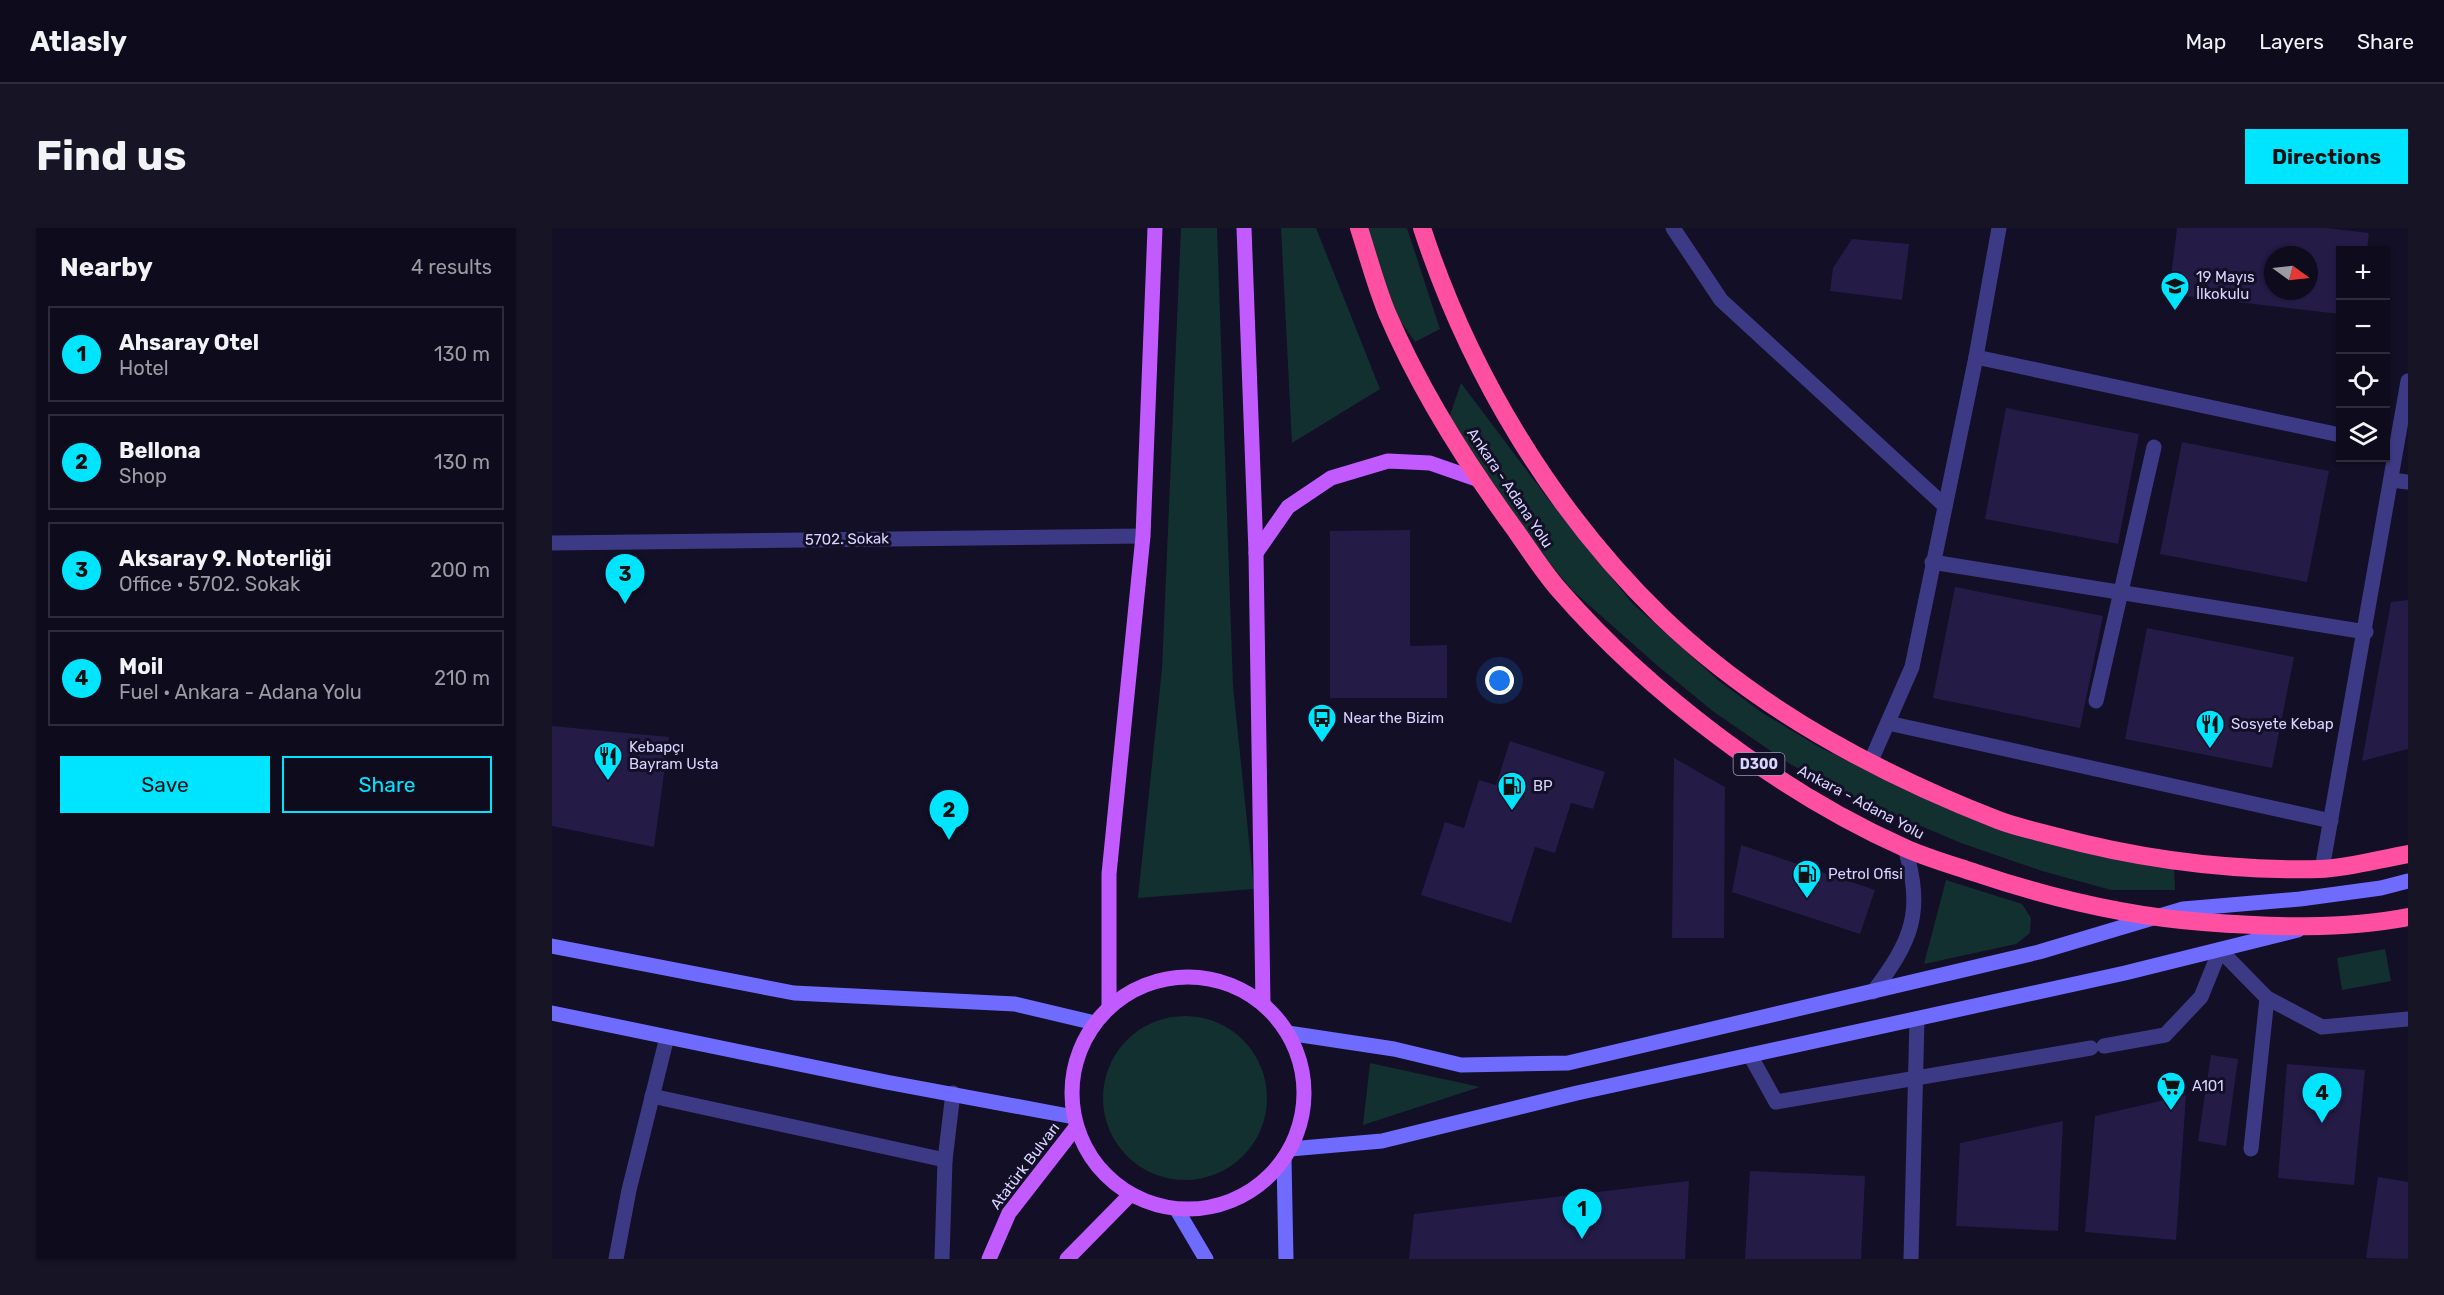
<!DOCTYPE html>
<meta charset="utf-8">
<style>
:root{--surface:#0e0b1c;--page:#171425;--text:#f1f3f6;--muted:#9b9ba3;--line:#2e2b3b;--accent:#00e5ff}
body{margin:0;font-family:Rubik,sans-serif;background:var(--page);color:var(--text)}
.controls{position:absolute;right:18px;top:18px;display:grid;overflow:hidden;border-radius:0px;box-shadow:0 2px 4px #0004}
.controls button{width:54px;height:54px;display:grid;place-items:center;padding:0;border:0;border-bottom:2px solid var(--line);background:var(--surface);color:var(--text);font:30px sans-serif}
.compass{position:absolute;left:1712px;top:18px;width:54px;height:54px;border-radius:50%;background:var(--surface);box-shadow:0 2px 4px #0004;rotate:105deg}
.you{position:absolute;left:948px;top:453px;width:21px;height:21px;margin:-15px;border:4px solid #fff;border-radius:50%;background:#1a73e8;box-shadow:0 0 0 9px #1a73e833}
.badge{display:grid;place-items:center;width:39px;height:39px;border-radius:50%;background:var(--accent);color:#111;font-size:20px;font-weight:700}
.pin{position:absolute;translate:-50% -50px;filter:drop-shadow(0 2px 3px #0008)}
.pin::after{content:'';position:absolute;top:32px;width:21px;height:18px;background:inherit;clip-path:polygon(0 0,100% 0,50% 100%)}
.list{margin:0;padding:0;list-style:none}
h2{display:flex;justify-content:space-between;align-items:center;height:78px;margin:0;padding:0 24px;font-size:26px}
h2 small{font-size:20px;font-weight:400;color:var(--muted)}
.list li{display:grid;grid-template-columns:39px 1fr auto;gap:18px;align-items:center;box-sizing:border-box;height:96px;margin:0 12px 12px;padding:0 12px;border:2px solid var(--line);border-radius:0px}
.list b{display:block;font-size:22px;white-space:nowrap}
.list p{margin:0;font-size:20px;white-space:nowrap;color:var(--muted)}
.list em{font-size:20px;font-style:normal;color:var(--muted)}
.actions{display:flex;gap:12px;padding:18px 24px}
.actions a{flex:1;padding:14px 0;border:2px solid var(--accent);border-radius:0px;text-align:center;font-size:21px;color:var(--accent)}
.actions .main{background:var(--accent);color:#111}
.icon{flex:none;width:33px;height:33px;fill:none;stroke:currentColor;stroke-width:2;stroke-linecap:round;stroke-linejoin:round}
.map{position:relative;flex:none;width:1856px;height:1031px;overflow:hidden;border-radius:0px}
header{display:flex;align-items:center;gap:36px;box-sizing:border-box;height:84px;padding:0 30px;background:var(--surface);border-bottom:2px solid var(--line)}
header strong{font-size:28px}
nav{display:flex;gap:33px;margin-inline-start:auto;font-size:21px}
.intro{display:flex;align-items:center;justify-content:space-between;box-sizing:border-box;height:144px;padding:0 36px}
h1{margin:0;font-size:42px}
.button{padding:15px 27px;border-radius:0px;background:var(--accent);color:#111;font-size:21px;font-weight:700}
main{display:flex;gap:36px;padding:0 36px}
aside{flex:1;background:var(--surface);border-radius:0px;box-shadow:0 2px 4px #0004}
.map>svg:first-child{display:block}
.green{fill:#12302f}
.building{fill:#241b47;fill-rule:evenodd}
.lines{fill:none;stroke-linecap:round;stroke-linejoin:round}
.lane{stroke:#3d3a85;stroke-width:15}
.street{stroke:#3d3a85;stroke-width:15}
.secondary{stroke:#6f6bff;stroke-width:15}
.primary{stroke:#c25bff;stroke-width:15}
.highway{stroke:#ff4fa3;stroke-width:18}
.labels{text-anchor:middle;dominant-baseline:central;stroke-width:6;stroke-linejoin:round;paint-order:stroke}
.shield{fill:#130f26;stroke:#9e99be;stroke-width:1.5}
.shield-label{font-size:14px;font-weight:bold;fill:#d9d4ff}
.poi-label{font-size:15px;fill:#d9d4ff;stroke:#130f26;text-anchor:start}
.street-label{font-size:15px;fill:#d9d4ff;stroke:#130f26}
</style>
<header>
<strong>Atlasly</strong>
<nav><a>Map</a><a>Layers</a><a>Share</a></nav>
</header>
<div class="intro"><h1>Find us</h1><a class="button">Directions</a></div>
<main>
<aside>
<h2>Nearby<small>4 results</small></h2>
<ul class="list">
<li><span class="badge">1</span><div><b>Ahsaray Otel</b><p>Hotel</p></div><em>130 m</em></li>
<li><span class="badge">2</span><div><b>Bellona</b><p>Shop</p></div><em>130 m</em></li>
<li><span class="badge">3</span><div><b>Aksaray 9. Noterliği</b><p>Office · 5702. Sokak</p></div><em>200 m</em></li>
<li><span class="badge">4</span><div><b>Moil</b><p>Fuel · Ankara - Adana Yolu</p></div><em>210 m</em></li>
</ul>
<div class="actions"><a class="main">Save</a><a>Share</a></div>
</aside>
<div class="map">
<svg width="1856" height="1031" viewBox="0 0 1856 1031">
<rect width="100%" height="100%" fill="#130f26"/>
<g class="green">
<path d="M629,0H665L681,458L702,661L586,670L610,441Z"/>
<path d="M729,0H764L828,161L740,215Z"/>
<path d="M814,0H855L888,101L863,114L845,88Z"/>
<path d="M909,155L997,272L1080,375L1167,453L1212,486L1269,520L1372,568L1622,638L1623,662H1559L1490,643L1409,615L1305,571L1238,536L1162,484L1107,439L1020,362L972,304L897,190Z"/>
<path d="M1394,652L1470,676L1479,690L1478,705L1464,716L1372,736Z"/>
<path d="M1833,721L1839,753L1790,762L1785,730Z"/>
<circle cx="633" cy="870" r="82"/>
<path d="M818,835L928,859L811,897Z"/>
</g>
<g class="building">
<path d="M1625,0H1774L1817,5L1815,22H1788V86L1617,66ZM1721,27H1757V63H1721Z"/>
<path d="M1300,11L1357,16L1350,72L1278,63L1281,40Z"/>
<path d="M1454,180L1587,206L1566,316L1433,291Z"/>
<path d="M1630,214L1777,243L1755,354L1608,326Z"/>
<path d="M858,302V418L895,417V470H778V303Z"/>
<path d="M1403,359L1551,388L1528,500L1381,470Z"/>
<path d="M1856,372V521L1810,533L1839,374Z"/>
<path d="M1595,400L1742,429L1720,540L1573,511Z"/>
<path d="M0,498L117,509L102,619L0,598Z"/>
<path d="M958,513L1053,544L1041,581L1019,575L1003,625L983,619L959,695L869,667L893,594L912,600L927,552L944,557Z"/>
<path d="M1122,530L1173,559L1172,710H1120Z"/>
<path d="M1189,617L1323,662L1308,706L1180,664Z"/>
<path d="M1659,827L1686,831L1674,918L1646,913Z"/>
<path d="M1735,836L1813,842L1802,957L1726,950Z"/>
<path d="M1634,867L1624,1012L1533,1004L1543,888Z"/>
<path d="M1511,893L1506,1003L1404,998L1408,915Z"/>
<path d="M1198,943L1313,948L1309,1031H1193Z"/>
<path d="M1826,949L1856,954V1031L1814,1030Z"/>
<path d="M1137,953L1133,1031H857L862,986Z"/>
</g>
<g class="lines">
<g class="lane">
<path d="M1544,473L1602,219"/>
<path d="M1336,495L1779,593"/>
<path d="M1668,722L1715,770L1770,799L1856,791"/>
<path d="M1699,921L1715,770"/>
</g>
<g class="street">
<path d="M1121,0L1169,72L1393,278"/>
<path d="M1424,129L1788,207"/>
<path d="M1839,252L1856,254"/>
<path d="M0,315L591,308"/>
<path d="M1380,334L1814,404"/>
<path d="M1318,535L1360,439L1424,129L1447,0"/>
<path d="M1770,641L1856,153"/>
<path d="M1321,764C1360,712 1372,685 1353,620"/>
<path d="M1552,818L1613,807L1649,769L1668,722"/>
<path d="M1198,827L1224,874L1539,820"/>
<path d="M100,868L393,932"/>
<path d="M64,1031L77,962L115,809"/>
<path d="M390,1031L393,932L401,865"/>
<path d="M1359,1031L1365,791"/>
</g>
<g class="secondary">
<path d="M0,718L242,765L463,776L543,795"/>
<path d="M0,785L334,854L522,889"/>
<path d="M736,805L842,821L909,837L1016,835L1487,724L1631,681L1748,671L1829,660L1856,653"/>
<path d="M738,921L830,913L1025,865L1573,745L1746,702"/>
<path d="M732,931L734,1031"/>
<path d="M625,982L654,1031"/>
</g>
<g class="primary">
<path d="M692,0L704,325L711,776"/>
<path d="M704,325L736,279L779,250L836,233L878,235L927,252"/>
<circle cx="636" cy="865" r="116"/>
<path d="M557,779V646L591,308L603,0"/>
<path d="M437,1031L457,985L524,899"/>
<path d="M515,1031L578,967"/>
</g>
<g class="highway">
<path d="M807,0C816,28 824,58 835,85C868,162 914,235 964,303C978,323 992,345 1008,363C1097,465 1229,565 1353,620C1375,630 1400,637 1424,645C1498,670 1573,688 1651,694C1718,699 1790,702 1856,689"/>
<path d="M870,0C917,144 1000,282 1109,388C1203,479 1325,545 1446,592C1464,599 1484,603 1502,608C1587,631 1679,643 1768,641C1797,640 1827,631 1856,626"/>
</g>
</g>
<defs>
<g id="school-pin" transform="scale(1.5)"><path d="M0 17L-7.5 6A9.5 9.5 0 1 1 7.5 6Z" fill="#00e5ff" stroke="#130f26"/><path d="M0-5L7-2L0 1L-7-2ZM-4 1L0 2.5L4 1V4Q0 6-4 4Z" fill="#111"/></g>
<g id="bus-pin" transform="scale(1.5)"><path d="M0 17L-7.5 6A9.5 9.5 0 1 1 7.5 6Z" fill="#00e5ff" stroke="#130f26"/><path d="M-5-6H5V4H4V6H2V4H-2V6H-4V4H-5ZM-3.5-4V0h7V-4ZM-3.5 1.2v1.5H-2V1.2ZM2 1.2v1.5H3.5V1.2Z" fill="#111"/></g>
<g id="restaurant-pin" transform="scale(1.5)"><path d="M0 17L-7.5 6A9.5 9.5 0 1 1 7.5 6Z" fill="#00e5ff" stroke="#130f26"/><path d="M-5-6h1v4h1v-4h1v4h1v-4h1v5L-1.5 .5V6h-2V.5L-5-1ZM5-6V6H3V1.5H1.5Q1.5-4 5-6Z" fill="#111"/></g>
<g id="fuel-pin" transform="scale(1.5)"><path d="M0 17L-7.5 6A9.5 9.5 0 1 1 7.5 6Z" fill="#00e5ff" stroke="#130f26"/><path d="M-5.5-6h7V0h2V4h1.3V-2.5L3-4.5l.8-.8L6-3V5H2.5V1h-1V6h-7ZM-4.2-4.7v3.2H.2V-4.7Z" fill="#111"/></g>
<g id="supermarket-pin" transform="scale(1.5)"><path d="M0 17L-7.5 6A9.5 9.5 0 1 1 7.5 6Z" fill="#00e5ff" stroke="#130f26"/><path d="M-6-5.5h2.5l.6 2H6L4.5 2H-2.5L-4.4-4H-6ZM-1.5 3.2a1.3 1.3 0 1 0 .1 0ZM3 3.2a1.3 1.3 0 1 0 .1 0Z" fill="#111"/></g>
</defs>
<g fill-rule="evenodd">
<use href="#school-pin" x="1623" y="58"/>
<use href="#bus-pin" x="770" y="490"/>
<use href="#restaurant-pin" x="1658" y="496"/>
<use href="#restaurant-pin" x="56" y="528"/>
<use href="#fuel-pin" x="960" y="558"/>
<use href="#fuel-pin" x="1255" y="646"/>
<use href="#supermarket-pin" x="1619" y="858"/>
</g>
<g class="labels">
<rect class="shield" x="1181.5" y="525" width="51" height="22" rx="4.5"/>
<g class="shield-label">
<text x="1207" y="536">D300</text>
</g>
<g class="poi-label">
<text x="1644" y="49">19 Mayıs<tspan x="1644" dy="17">İlkokulu</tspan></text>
<text x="791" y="490">Near the Bizim</text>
<text x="1679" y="496">Sosyete Kebap</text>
<text x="77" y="519">Kebapçı<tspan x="77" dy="17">Bayram Usta</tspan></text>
<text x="981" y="558">BP</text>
<text x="1276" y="646">Petrol Ofisi</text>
<text x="1640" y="858">A101</text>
</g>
<g class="street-label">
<text transform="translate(958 260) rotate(56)">Ankara - Adana Yolu</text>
<text transform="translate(295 311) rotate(-1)">5702. Sokak</text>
<text transform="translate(1309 574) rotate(28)">Ankara - Adana Yolu</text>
<text transform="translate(473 938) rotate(-53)">Atatürk Bulvarı</text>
</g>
</g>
</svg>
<div class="controls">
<button>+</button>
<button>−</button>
<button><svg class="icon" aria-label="locate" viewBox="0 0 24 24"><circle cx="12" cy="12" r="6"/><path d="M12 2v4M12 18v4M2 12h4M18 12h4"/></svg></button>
<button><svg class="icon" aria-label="layers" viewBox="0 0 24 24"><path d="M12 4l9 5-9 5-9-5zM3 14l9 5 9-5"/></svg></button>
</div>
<svg class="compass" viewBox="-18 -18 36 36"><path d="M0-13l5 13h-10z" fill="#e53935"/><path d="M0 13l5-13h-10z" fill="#9b9ba3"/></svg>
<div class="you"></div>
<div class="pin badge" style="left:1030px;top:1011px">1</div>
<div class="pin badge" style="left:397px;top:612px">2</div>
<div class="pin badge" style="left:73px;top:376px">3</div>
<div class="pin badge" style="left:1770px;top:895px">4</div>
</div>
</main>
